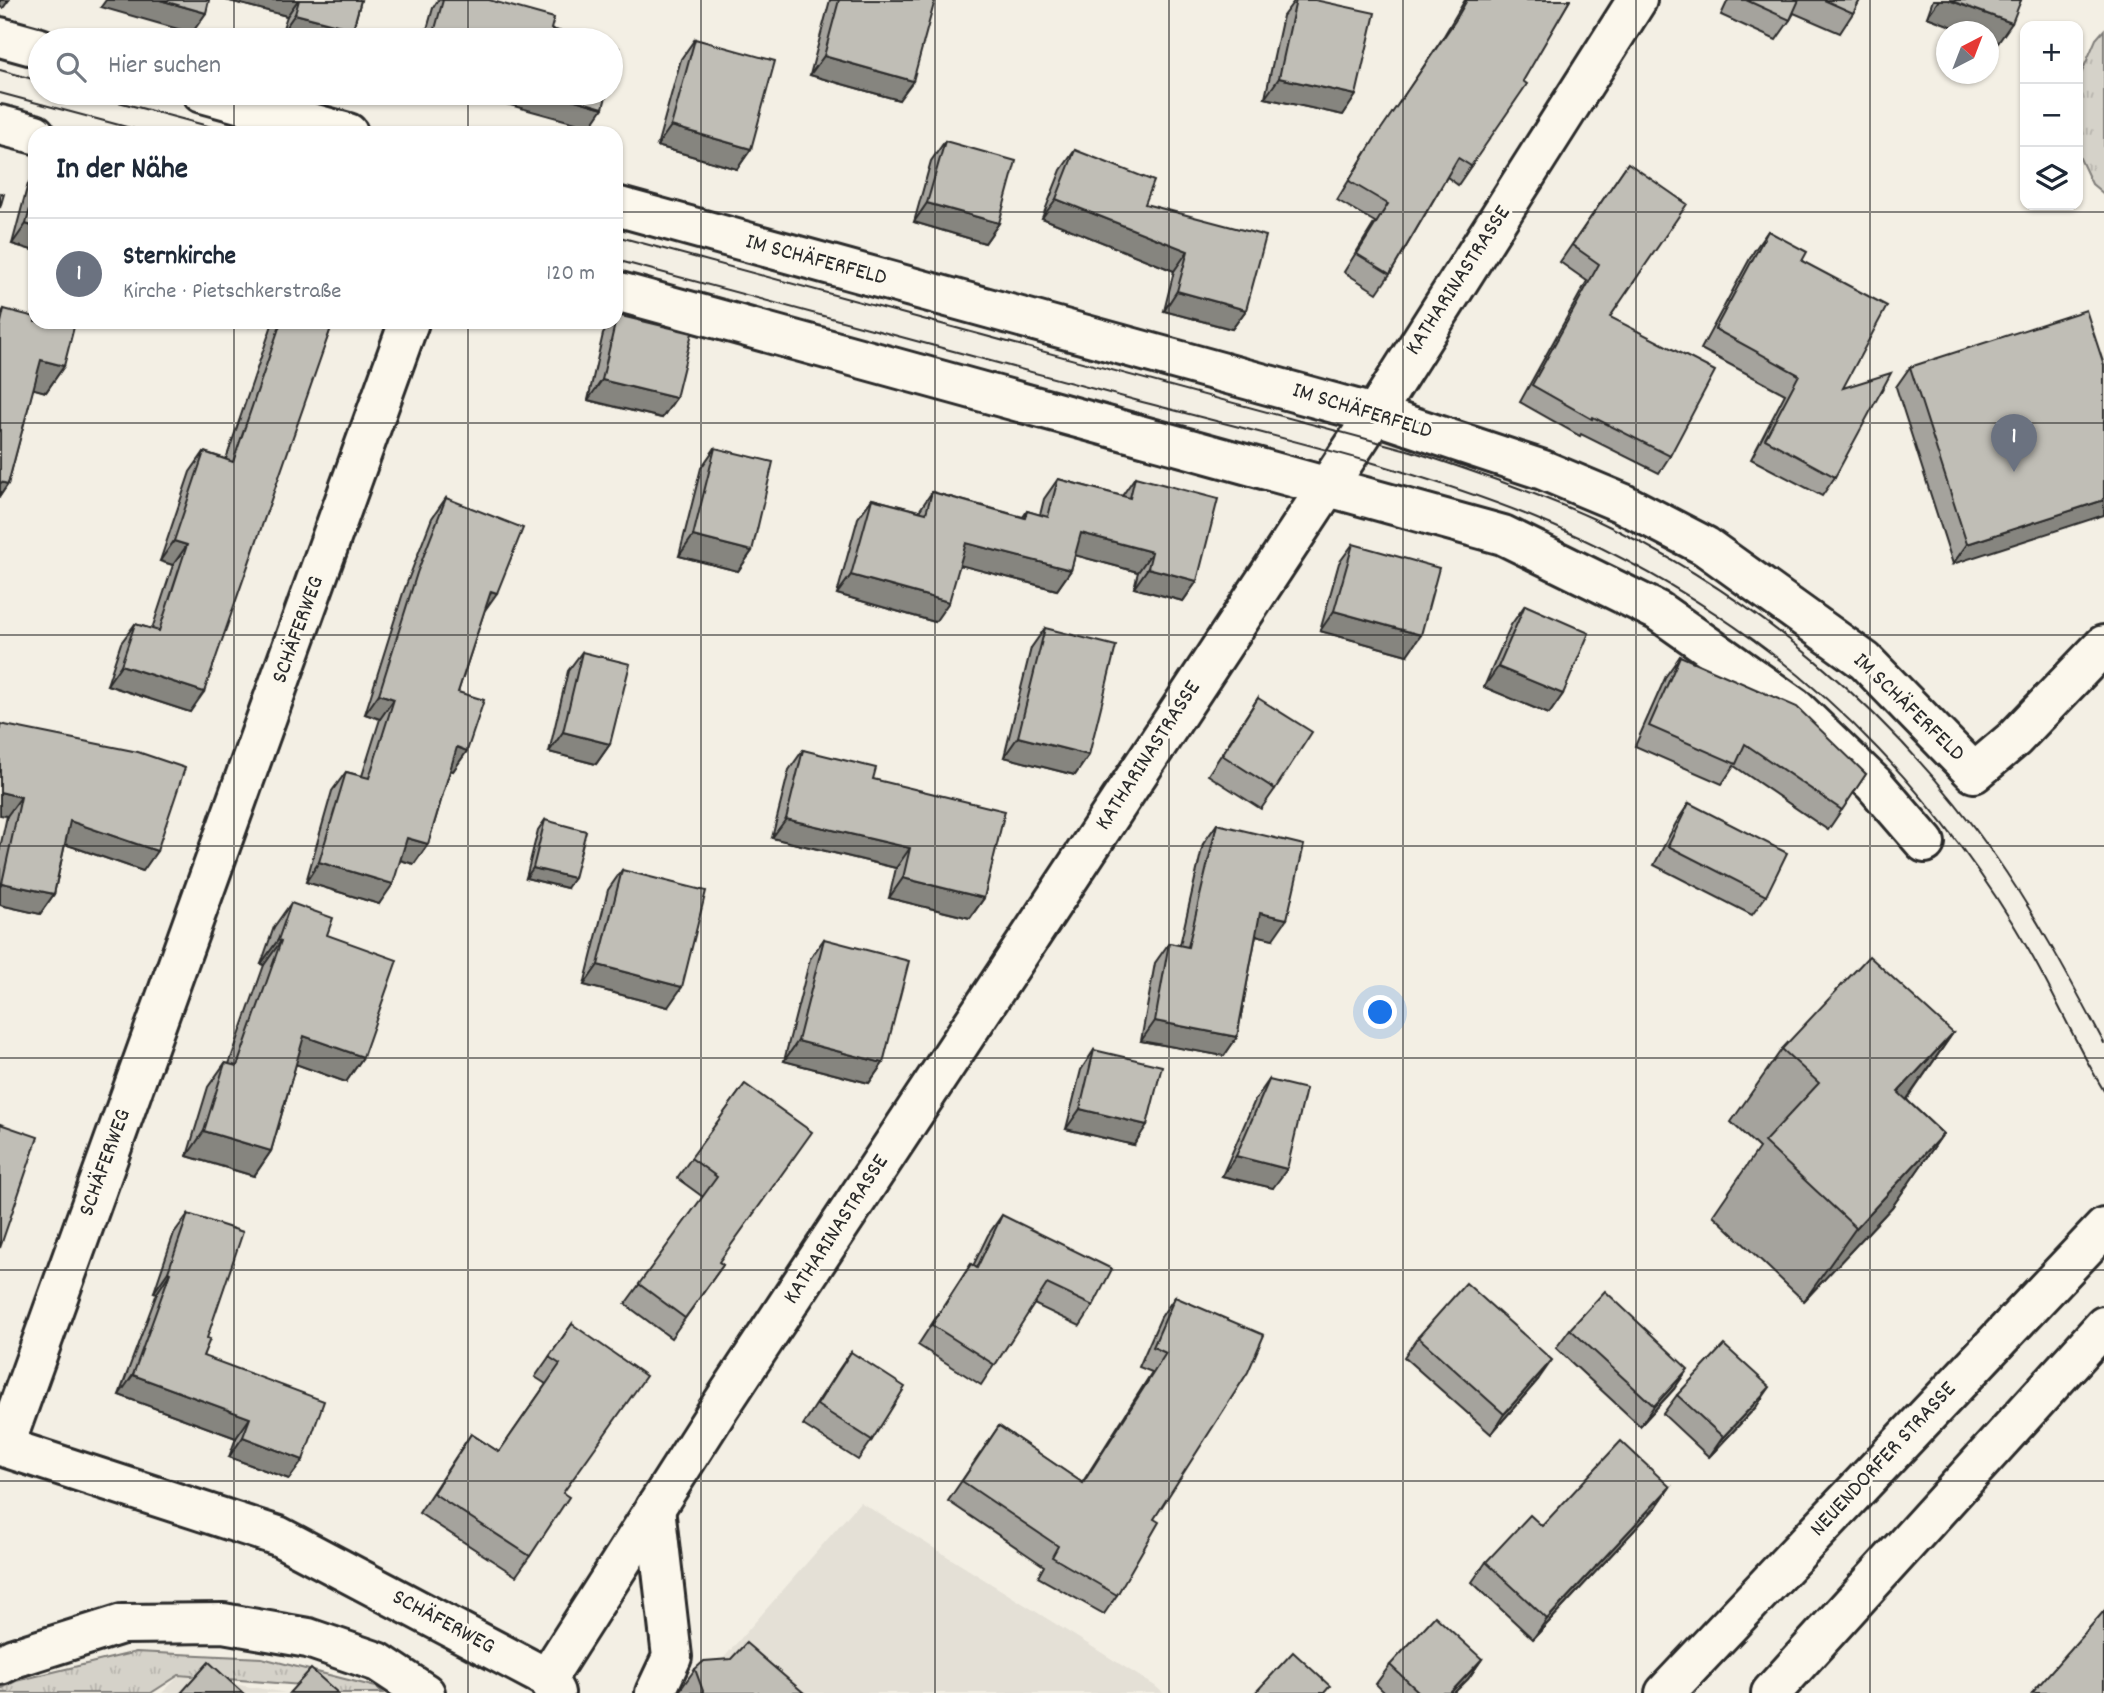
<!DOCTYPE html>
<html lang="de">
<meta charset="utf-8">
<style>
:root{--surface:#fff;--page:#f6f6f7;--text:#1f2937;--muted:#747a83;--line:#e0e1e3;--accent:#2563eb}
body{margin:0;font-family:Dekko,sans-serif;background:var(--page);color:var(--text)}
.controls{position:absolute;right:21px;top:21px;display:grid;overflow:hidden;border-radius:14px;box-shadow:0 2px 5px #0004}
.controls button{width:63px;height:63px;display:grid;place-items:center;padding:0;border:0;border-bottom:2px solid var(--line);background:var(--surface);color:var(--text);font:35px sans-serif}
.compass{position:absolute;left:1936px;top:21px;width:63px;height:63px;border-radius:50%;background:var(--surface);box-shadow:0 2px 5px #0004;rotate:42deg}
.you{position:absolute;left:1381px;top:1013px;width:24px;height:24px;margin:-18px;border:5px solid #fff;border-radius:50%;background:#1a73e8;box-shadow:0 0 0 10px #1a73e833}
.badge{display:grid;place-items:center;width:46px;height:46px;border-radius:50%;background:var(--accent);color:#fff;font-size:23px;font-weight:700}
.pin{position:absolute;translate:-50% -58px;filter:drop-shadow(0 2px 4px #0008)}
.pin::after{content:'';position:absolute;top:37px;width:24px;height:21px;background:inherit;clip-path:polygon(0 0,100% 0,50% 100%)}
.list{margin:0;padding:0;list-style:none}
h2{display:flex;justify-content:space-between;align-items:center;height:91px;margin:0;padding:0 28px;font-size:30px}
h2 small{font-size:23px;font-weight:400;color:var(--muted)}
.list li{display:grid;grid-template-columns:46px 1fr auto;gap:21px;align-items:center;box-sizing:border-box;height:112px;padding:0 28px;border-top:2px solid var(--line)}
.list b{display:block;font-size:26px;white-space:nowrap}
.list p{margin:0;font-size:23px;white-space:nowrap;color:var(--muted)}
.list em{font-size:23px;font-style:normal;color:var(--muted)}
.icon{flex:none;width:38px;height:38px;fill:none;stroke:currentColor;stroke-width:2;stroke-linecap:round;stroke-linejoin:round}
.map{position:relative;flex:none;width:2104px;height:1693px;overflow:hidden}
.search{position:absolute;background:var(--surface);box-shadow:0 2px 5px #0004;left:28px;top:28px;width:595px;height:77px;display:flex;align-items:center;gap:18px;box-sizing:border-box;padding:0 24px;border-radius:38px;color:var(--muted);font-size:26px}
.panel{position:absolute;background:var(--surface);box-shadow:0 2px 5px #0004;left:28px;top:126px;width:595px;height:203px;border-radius:21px}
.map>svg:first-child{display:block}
.built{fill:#e4e0d6}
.grass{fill:url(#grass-tufts);stroke:#807e7a;stroke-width:2}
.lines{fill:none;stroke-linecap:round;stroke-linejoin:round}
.minor-casing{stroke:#2b2b2b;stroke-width:44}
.highway-casing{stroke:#2b2b2b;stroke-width:44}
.minor{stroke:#fbf7ec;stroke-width:38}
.highway{stroke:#fbf7ec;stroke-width:38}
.tram{stroke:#2b2b2b;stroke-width:2}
.wall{fill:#a5a39d;stroke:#2b2b2b;stroke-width:2}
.shaded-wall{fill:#86857f;stroke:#2b2b2b;stroke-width:2}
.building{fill:#c0beb6;stroke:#2b2b2b;stroke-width:2}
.grid{fill:none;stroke:#2b2b2b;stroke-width:2;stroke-opacity:0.55}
.labels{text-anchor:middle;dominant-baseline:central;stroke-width:6;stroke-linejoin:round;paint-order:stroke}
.street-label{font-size:23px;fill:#2b2b2b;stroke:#fbf7ec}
</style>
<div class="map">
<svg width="2104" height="1693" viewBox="0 0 2104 1693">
<defs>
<pattern id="grass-tufts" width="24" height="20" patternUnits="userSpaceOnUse" patternTransform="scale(1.75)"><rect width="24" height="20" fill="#d5d2c9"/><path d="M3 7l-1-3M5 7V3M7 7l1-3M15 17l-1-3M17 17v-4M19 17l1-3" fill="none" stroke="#b7b4ad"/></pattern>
</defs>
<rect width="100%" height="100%" fill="#f3efe4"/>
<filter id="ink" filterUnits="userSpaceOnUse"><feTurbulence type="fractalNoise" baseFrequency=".0143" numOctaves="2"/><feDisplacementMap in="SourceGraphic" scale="14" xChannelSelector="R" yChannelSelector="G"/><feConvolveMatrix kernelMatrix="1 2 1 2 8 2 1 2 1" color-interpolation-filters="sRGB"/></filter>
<g filter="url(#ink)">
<g class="built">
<path d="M860,1502L1155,1686L1163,1693H693Z"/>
<path d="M180,1675L287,1693H162Z"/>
</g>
<g class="grass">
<path d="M2104,30V194L2092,184L2078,154V81L2096,39Z"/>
<path d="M136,1652L262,1658L376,1687L383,1693H328L314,1686L179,1675L151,1693H0V1689L16,1681Z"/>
</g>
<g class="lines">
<g class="minor-casing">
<g id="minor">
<path d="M0,37L40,48"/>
<path d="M202,93L348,133"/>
<path d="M0,125L35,134"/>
<path d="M616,206L1374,414L1543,470L1622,503L1705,546L1865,661L1974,773L2014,739L2104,645"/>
<path d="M616,291L1503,535L1658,611L1794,707L1874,784L1925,843"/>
<path d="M409,322L4,1447L278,1536L547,1678"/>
<path d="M555,1693L547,1678L716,1413L1360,437L1637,0"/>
<path d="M655,1693L672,1657L655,1508"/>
<path d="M1665,1693L2104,1228"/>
<path d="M1771,1693L2104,1326"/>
</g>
</g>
<g class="highway-casing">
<path id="highway" d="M0,1665L14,1658L122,1624L223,1623L308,1638L378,1662L425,1693"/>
</g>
<use href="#minor" class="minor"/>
<use href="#highway" class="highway"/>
<g class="tram">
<path d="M0,70L40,81"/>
<path d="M0,93L149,133"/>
<path d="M85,93L234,133"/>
<path d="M616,236L1411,451C1473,471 1535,492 1594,519C1754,594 1893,712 1995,856C2036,915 2070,979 2104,1043"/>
<path d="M616,260C789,306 962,353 1135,400C1267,435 1403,465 1530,516C1659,568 1782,648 1878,749C1936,810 1986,876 2028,949C2055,995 2076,1045 2104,1091"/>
</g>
</g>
<g class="wall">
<path d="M226,0H361L353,29L346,40H305L281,34L287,16Z"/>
<path d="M438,0H489L551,29L592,40H424L433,8Z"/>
<path d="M830,0H935L899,100L810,75Z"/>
<path d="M1295,0H1315L1356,95L1343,115L1265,98L1283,16Z"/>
<path d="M1465,0H1570L1471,166L1458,185L1447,177L1390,274L1377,293L1344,272L1375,222L1337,200L1363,157L1442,39Z"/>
<path d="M1728,0H1860L1853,13L1840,33L1794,13L1790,20L1776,40L1721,15Z"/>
<path d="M1933,0H2021L1998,43L1927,17Z"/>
<path d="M695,39L751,149L737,169L657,146L681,59Z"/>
<path d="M945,141L999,223L985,243L914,222L931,161Z"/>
<path d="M1075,150L1145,204L1246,310L1232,329L1164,311L1174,271L1042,218L1061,170Z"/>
<path d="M1628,163L1610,317L1670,456L1659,473L1581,434L1580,436L1520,402L1587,281L1560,262Z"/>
<path d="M35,174V251L12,244L28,184Z"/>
<path d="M1768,231L1802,261L1843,388L1835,477L1822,496L1751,459L1785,394L1701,349L1754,251Z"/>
<path d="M4,309L64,366L46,392L33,388L8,484L0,496V315Z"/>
<path d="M617,315L676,398L662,418L588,400L603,334L612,322H616V317Z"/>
<path d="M273,322H333L190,712L107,685L121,643L135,624L152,629L173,565L160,561L190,472L204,452L226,459Z"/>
<path d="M2104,365L1953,564L1896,387L1910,367Z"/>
<path d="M715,448L752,551L738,571L679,556L701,468Z"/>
<path d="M1135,477L1197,581L1183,601L1134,588L1138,572L1075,555L1071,570L1057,590L960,565L935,622L837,594L858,518L872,499L919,511L932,492L1023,517L1027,511L1040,515L1044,499L1058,479L1122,496Z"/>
<path d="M446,498L484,612L458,692L467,751L453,771L450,770L428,844L414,864L400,860L379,904L306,882L332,791L346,772L362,776L380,719L365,714L403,593L432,518Z"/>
<path d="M1353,544L1407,655L1320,631L1339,563Z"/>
<path d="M1525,605L1563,694L1549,714L1484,687L1511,625Z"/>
<path d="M1045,628L1089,755L1075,775L1004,757L1031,648Z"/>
<path d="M582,652L610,744L596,764L549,752L568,671Z"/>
<path d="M1680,656L1866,774L1828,830L1734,766L1722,784L1635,746L1666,676Z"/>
<path d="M1258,698L1275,789L1261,809L1208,775Z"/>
<path d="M0,724L143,871L65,844L54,894L40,914L0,905V848L7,816L0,815Z"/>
<path d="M803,750L873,779L984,898L970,918L889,898L896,868L772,838L789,770Z"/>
<path d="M1689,803L1766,896L1752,915L1654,865L1676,823Z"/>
<path d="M545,820L567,888L526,878L538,830Z"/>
<path d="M1217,824L1273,939L1256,935L1237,1037L1224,1056L1141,1041L1155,963L1169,943L1180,945L1203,844Z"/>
<path d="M622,870L668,1007L584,985L608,890Z"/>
<path d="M291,903L327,935L363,1057L346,1082L296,1064L271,1151L254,1176L187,1156L208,1087L225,1063L229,1064L264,965L261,964L274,927Z"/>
<path d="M824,939L883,1063L869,1083L784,1061L810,959Z"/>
<path d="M1953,1033L1907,1100L1943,1134L1892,1207L1804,1301L1713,1215L1759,1148L1731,1122L1782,1049Z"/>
<path d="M1094,1050L1134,1145L1066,1129L1081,1070Z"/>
<path d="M1269,1080L1273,1188L1222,1176L1255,1100Z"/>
<path d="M745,1084L719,1262L723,1265L671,1338L625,1304L703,1197L677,1178Z"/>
<path d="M188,1214L207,1338L203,1356L303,1460L289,1479L229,1457L236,1438L119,1395L157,1293L154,1292L174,1233Z"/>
<path d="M1002,1215L1093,1306L1080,1326L1034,1304L981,1385L918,1345L971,1264L973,1266L988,1235Z"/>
<path d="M1175,1297L1154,1519L1117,1595L1104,1614L1038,1577L1044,1566L948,1501L999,1426L1082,1483L1152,1372L1139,1367L1161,1317Z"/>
<path d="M572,1324L563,1493L530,1556L516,1576L419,1513L471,1434L499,1452L546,1384L535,1377Z"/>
<path d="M1570,1329L1674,1389L1640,1426L1556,1348Z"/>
<path d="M1418,1337L1538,1380L1491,1434L1404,1357Z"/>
<path d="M851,1352L872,1440L858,1460L803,1425L837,1372Z"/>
<path d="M1677,1395L1756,1407L1709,1457L1663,1414Z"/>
<path d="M1670,1487L1656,1507L1533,1639L1472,1582L1486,1562Z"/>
<path d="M1482,1659L1468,1679L1454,1693H1385L1376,1684L1390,1665Z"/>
<path d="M695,1669L804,1693H678Z"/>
</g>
<g class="shaded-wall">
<path d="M0,0H9L3,8L0,7Z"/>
<path d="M106,0H160L206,13L192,33L101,7Z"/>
<path d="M226,0H298L287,16Z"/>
<path d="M1939,0H1949L2012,23L1998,43L1989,39V32H1967L1927,17Z"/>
<path d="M295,14L353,29L346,40H305L281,34Z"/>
<path d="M824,56L913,81L899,100L810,75Z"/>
<path d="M1279,78L1356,95L1343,115L1265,98Z"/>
<path d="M466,93H551L603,108L590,127Z"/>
<path d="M671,126L751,149L737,169L657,146Z"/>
<path d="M1056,199L1188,251L1174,271L1042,218Z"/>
<path d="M927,203L999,223L985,243L914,222Z"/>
<path d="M26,224L35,227V251L12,244Z"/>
<path d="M1177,291L1246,310L1232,329L1164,311Z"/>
<path d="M41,360L64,366L46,392L23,386Z"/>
<path d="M602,380L676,398L662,418L588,400Z"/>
<path d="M0,482L8,484L0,496Z"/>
<path d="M2104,500V515L1953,564L1967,544Z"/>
<path d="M1081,533L1152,552L1138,572L1067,553Z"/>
<path d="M693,536L752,551L738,571L679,556Z"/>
<path d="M174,541L187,545L173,565L160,561Z"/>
<path d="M966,543L1071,570L1057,590L952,563Z"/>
<path d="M1148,568L1197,581L1183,601L1134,588Z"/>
<path d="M851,575L949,602L935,622L837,594Z"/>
<path d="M491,591L497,593L483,613Z"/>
<path d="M1334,611L1421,635L1407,655L1320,631Z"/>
<path d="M121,665L204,692L190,712L107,685Z"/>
<path d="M1498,667L1563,694L1549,714L1484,687Z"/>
<path d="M379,694L394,699L380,719L365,714Z"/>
<path d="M563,732L610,744L596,764L549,752Z"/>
<path d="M1018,737L1089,755L1075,775L1004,757Z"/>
<path d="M457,747L467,751L453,771L443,767Z"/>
<path d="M0,792L21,797L7,816L0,815Z"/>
<path d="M786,819L910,848L896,868L772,838Z"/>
<path d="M70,821L157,851L143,871L56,841Z"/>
<path d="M407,838L428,844L414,864L393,858Z"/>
<path d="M319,862L393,884L379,904L306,882Z"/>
<path d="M533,868L574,878L567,888L526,878Z"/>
<path d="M903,878L984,898L970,918L889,898Z"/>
<path d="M2,883L54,894L40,914L0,905V886Z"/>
<path d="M1260,913L1287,919L1273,939L1246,933Z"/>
<path d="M278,940L281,941L264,965L261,964Z"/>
<path d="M598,965L682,987L668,1007L584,985Z"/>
<path d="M1155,1021L1237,1037L1224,1056L1141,1041Z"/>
<path d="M1953,1033L1902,1106L1898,1092Z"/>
<path d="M304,1036L363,1057L346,1082L287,1061Z"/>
<path d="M798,1041L883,1063L869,1083L784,1061Z"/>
<path d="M1080,1109L1147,1125L1134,1145L1066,1129Z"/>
<path d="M204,1131L271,1151L254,1176L187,1156Z"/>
<path d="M1943,1134L1892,1207L1804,1301L1856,1228Z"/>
<path d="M1236,1156L1287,1169L1273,1188L1222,1176Z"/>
<path d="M168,1272L170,1273L157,1293L154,1292Z"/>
<path d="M1552,1360L1538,1380L1491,1434L1504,1414Z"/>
<path d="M1688,1369L1674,1389L1640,1426L1654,1406Z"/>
<path d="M133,1375L250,1418L236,1438L119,1395Z"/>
<path d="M1770,1387L1756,1407L1709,1457L1723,1437Z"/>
<path d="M243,1437L303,1460L289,1479L229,1457Z"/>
<path d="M1670,1487L1656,1507L1533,1639L1547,1619Z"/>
<path d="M1482,1659L1468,1679L1454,1693H1450Z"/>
</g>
<g class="building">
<path d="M160,0H209L206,13Z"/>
<path d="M299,0H361L353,29L295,14Z"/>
<path d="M443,0H489L554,18L551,29L592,40H432Z"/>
<path d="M839,0H935L913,81L824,56Z"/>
<path d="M1296,0H1315L1375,13L1356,95L1279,78Z"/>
<path d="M1467,0H1570L1523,81L1527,84L1471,166L1458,158L1390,274L1357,254L1388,204L1349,181L1375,138L1455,21Z"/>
<path d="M1746,0H1799L1790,20Z"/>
<path d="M1824,0H1860L1853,13Z"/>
<path d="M1949,0H2021L2012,23Z"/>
<path d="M695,39L775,61L751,149L671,126Z"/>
<path d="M611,45L619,48L611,80Z"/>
<path d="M551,93H607L603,108Z"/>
<path d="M945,141L1016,161L999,223L927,203Z"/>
<path d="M1075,150L1154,181L1145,204L1266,236L1246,310L1177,291L1188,251L1056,199Z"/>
<path d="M1628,163L1687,204L1610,317L1715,371L1670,456L1593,417L1592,419L1532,385L1599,264L1572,245Z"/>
<path d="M35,189V227L26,224Z"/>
<path d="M0,193L4,194L0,208Z"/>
<path d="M1768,231L1807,252L1802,261L1887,306L1843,388L1891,373L1835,477L1765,439L1799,375L1715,329Z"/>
<path d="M4,309L35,317V322H55L74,327L64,366L41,360L8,484L0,482V327Z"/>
<path d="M2086,310L2104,365V500L1967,544L1910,367Z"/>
<path d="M617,315L692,333L676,398L602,380Z"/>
<path d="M281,322H333L204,692L121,665L135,624L159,631L187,545L174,541L204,452L233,462Z"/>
<path d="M715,448L773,462L752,551L693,536Z"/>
<path d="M1135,477L1218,499L1197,581L1148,568L1152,552L1081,533L1071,570L966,543L949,602L851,575L872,499L926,513L932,492L1025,518L1027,511L1048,517L1058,479L1130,498Z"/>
<path d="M446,498L523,528L497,593L491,591L458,692L484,700L467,751L457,747L428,844L407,838L393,884L319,862L346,772L369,778L394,699L379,694L417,573Z"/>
<path d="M1353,544L1439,568L1421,635L1334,611Z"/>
<path d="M1525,605L1589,633L1563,694L1498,667Z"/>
<path d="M1045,628L1116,646L1089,755L1018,737Z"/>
<path d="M582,652L630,664L610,744L563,732Z"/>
<path d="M1680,656L1797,707L1866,774L1842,810L1745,744L1736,764L1649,726Z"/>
<path d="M1258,698L1312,732L1275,789L1222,755Z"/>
<path d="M0,724L138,752L185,768L157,851L70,821L54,894L2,883L21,797L0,792Z"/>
<path d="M803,750L876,768L873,779L1005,811L984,898L903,878L910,848L786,819Z"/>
<path d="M1689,803L1787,853L1766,896L1668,846Z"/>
<path d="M545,820L586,831L574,878L533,868Z"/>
<path d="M1217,824L1304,845L1287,919L1260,913L1237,1037L1155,1021L1169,943L1188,947Z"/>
<path d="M622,870L706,891L682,987L598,965Z"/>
<path d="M291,903L333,918L327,935L397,960L363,1057L304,1036L271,1151L204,1131L225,1063L237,1066L281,941L278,940Z"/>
<path d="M824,939L909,961L883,1063L798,1041Z"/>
<path d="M1869,956L1953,1033L1898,1092L1943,1134L1856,1228L1764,1142L1819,1083L1782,1049Z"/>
<path d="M1094,1050L1162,1066L1147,1125L1080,1109Z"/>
<path d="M1269,1080L1306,1089L1287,1169L1236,1156Z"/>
<path d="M745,1084L812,1132L719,1262L723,1265L685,1318L639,1284L717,1177L691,1158Z"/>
<path d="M0,1124L38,1137L0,1248Z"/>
<path d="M188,1214L243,1232L207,1338L210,1339L203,1356L324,1401L303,1460L243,1437L250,1418L133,1375L170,1273L168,1272Z"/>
<path d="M1002,1215L1112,1269L1093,1306L1047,1284L995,1365L932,1325L971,1264L977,1268Z"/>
<path d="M1466,1283L1552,1360L1504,1414L1418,1337Z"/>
<path d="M1605,1291L1688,1369L1654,1406L1570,1329Z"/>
<path d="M1175,1297L1264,1335L1248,1372L1154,1519L1159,1522L1117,1595L1052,1557L1058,1546L962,1481L999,1426L1083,1483L1166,1353L1153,1347Z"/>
<path d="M572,1324L646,1376L563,1493L569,1497L530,1556L433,1493L471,1434L499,1452L560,1364L549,1357Z"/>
<path d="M1724,1345L1770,1387L1723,1437L1677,1395Z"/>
<path d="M851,1352L905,1387L872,1440L817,1405Z"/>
<path d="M1621,1441L1670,1487L1547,1619L1486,1562L1530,1515L1542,1526Z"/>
<path d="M2104,1611V1693H2032Z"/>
<path d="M1435,1616L1482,1659L1450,1693H1420L1390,1665Z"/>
<path d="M746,1643L804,1693H701L703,1691L695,1669L704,1661L731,1659Z"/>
<path d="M1293,1652L1330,1686L1324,1693H1255Z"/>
<path d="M209,1662L243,1693H181Z"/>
<path d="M311,1669L338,1693H289Z"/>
</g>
</g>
<path class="grid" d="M234,0V40M468,0V40M701,0V1693M935,0V1693M1169,0V1693M1403,0V1693M1636,0V1693M1870,0V1693M234,93V133M468,93V133M0,212H35M616,212H2104M234,322V1693M468,322V1693M0,423H2104M0,635H2104M0,846H2104M0,1058H2104M0,1270H2104M0,1481H2104"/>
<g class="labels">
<g class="street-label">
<text transform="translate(816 261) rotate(15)">IM SCHÄFERFELD</text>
<text transform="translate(1459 281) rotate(-57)">KATHARINASTRASSE</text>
<text transform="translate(1362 412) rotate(17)">IM SCHÄFERFELD</text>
<text transform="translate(299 630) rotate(-70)">SCHÄFERWEG</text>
<text transform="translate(1908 708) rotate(44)">IM SCHÄFERFELD</text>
<text transform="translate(1149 756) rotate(-57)">KATHARINASTRASSE</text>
<text transform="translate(106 1163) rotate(-70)">SCHÄFERWEG</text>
<text transform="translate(837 1230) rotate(-57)">KATHARINASTRASSE</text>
<text transform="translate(1884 1460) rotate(-47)">NEUENDORFER STRASSE</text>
<text transform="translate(443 1623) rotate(28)">SCHÄFERWEG</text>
</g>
</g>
</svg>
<div class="controls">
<button>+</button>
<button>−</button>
<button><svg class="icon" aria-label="layers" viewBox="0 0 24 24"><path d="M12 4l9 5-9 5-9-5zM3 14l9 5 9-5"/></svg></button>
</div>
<svg class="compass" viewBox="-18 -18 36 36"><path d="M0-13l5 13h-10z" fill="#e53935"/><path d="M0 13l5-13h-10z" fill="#747a83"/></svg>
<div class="you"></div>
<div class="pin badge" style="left:2014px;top:472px;background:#6b7280">1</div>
<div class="search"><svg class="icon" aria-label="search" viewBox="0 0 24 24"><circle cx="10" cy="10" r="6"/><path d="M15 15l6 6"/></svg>Hier suchen</div>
<section class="panel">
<h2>In der Nähe<small></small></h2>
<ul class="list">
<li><span class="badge" style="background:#6b7280">1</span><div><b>Sternkirche</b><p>Kirche · Pietschkerstraße</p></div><em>120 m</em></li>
</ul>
</section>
</div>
